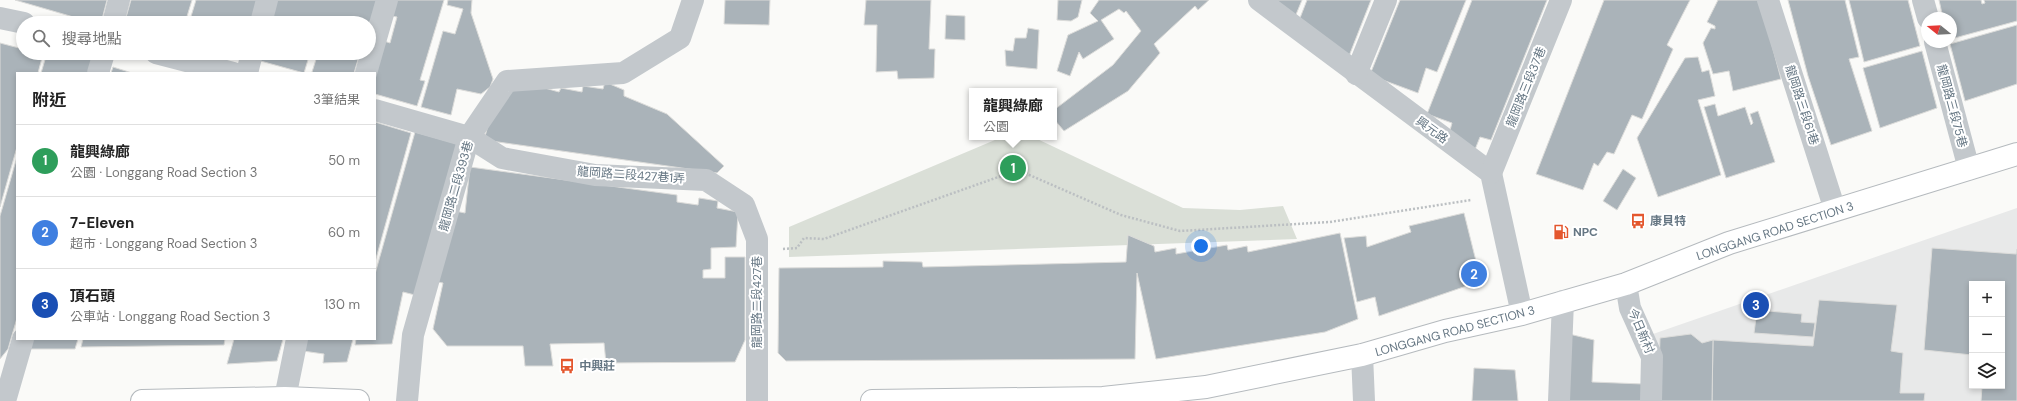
<!DOCTYPE html>
<html lang="zh-TW">
<meta charset="utf-8">
<style>
:root{--surface:#fff;--page:#f6f6f6;--text:#222;--muted:#767676;--line:#e0e0e0;--accent:#b45309}
body{margin:0;font-family:"DM Sans","Noto Sans TC",sans-serif;background:var(--page);color:var(--text)}
.controls{position:absolute;right:12px;bottom:12px;display:grid;overflow:hidden;border-radius:0px;box-shadow:0 2px 6px #0003}
.controls button{width:36px;height:36px;display:grid;place-items:center;padding:0;border:0;border-bottom:1px solid var(--line);background:var(--surface);color:var(--text);font:20px sans-serif}
.compass{position:absolute;left:1921px;top:12px;width:36px;height:36px;border-radius:50%;background:var(--surface);box-shadow:0 2px 6px #0003;rotate:288deg}
.you{position:absolute;left:1201px;top:246px;width:14px;height:14px;margin:-10px;border:3px solid #fff;border-radius:50%;background:#1a73e8;box-shadow:0 0 0 6px #1a73e833}
.badge{display:grid;place-items:center;width:26px;height:26px;border-radius:50%;background:var(--accent);color:#fff;font-size:13px;font-weight:700}
.pin{position:absolute;translate:-50% -50%;border:2px solid #fff;box-shadow:0 1px 4px #0006}
.popup{position:absolute;left:969px;top:88px;width:88px;height:52px;box-sizing:border-box;display:grid;place-content:center;border-radius:0px;background:var(--surface);filter:drop-shadow(0 1px 3px #0005);font-size:13px;white-space:nowrap;color:var(--muted)}
.popup b{font-size:15px;color:var(--text)}
.popup::after{content:'';position:absolute;left:50%;top:100%;margin-left:-8px;border:8px solid transparent;border-top-color:var(--surface)}
.list{margin:0;padding:0;list-style:none}
h2{display:flex;justify-content:space-between;align-items:center;height:52px;margin:0;padding:0 16px;font-size:17px}
h2 small{font-size:13px;font-weight:400;color:var(--muted)}
.list li{display:grid;grid-template-columns:26px 1fr auto;gap:12px;align-items:center;box-sizing:border-box;height:72px;padding:0 16px;border-top:1px solid var(--line)}
.list b{display:block;font-size:15px;white-space:nowrap}
.list p{margin:0;font-size:13px;white-space:nowrap;color:var(--muted)}
.list em{font-size:13px;font-style:normal;color:var(--muted)}
.icon{flex:none;width:22px;height:22px;fill:none;stroke:currentColor;stroke-width:2;stroke-linecap:round;stroke-linejoin:round}
.map{position:relative;flex:none;width:2017px;height:401px;overflow:hidden}
.search{position:absolute;background:var(--surface);box-shadow:0 2px 6px #0003;left:16px;top:16px;width:360px;height:44px;display:flex;align-items:center;gap:10px;box-sizing:border-box;padding:0 14px;border-radius:22px;color:var(--muted);font-size:15px}
.panel{position:absolute;background:var(--surface);box-shadow:0 2px 6px #0003;left:16px;top:72px;width:360px;height:268px;border-radius:0px}
.map>svg:first-child{display:block}
.built{fill:#e8e9e9;fill-rule:evenodd}
.green{fill:#dadfd7}
.building{fill:#aab3b9;stroke:#dcdcda}
.lines{fill:none;stroke-linecap:round;stroke-linejoin:round}
.major-casing{stroke:#b5babe;stroke-width:24}
.path{stroke:#bbbfc2;stroke-width:2.5;stroke-dasharray:2 2;stroke-linecap:butt}
.minor{stroke:#c3c8cc;stroke-width:22}
.major{stroke:#fff;stroke-width:22}
.labels{text-anchor:middle;dominant-baseline:central;stroke-width:4;stroke-linejoin:round;paint-order:stroke}
.street-label{font-size:12px;fill:#657683;stroke:#fff}
.poi-label{font-size:12px;font-weight:bold;fill:#657683;stroke:#fff;text-anchor:start}
</style>
<div class="map">
<svg width="2017" height="401" viewBox="0 0 2017 401">
<rect width="100%" height="100%" fill="#fafaf8"/>
<path class="built" d="M2017,208V401H1694L1696,347L1652,345L1653,334ZM1972,284H2002V386H1972Z"/>
<path class="green" d="M1002,137H1033L1183,208L1240,210L1283,206L1297,239L789,257V227Z"/>
<g class="building">
<path d="M15,0H107L101,23H94Z"/>
<path d="M131,0H192L185,23H131L125,21Z"/>
<path d="M196,0H259L252,23H189Z"/>
<path d="M274,0H382L369,23H268Z"/>
<path d="M396,0H444L420,80L425,81L417,106L375,94V73L384,41L390,43L397,17L392,16Z"/>
<path d="M448,0H472L471,13L493,79L490,87L481,94L457,89L451,115L421,107L443,31L455,34L463,9L447,5Z"/>
<path d="M725,0H770L769,25L724,24Z"/>
<path d="M866,0H931L929,49H935L934,78L898,79L897,71L876,72L877,25H864Z"/>
<path d="M1058,0H1082L1078,17L1071,21L1057,20Z"/>
<path d="M1099,0H1209L1198,10L1195,6L1154,44L1160,53L1128,91L1064,131L1054,119V110L1113,65L1141,31L1126,11L1124,13L1119,9L1101,20L1114,39L1083,59L1079,52L1070,76L1057,71L1068,35L1098,21L1090,13Z"/>
<path d="M1276,0H1302L1295,17Z"/>
<path d="M1307,0H1371L1349,56L1300,18Z"/>
<path d="M1400,0H1466L1437,72L1426,68L1418,93L1380,79L1371,72Z"/>
<path d="M1472,0H1547L1491,140L1480,137L1474,152L1449,134L1452,123L1427,114Z"/>
<path d="M1604,0H1690L1667,45L1673,49L1642,119L1632,115L1614,154L1607,152L1598,166L1594,163L1583,190L1536,174Z"/>
<path d="M1718,0H1760L1781,79L1733,91L1729,71L1713,74L1703,43L1711,28L1715,29V26L1707,22Z"/>
<path d="M1788,0H1845L1859,57L1849,59L1872,131L1831,145L1808,76Z"/>
<path d="M1849,0H1908L1920,46L1864,62Z"/>
<path d="M1939,0H1981L1982,4L1985,3L1984,0H2017V21L1951,39V18H1943Z"/>
<path d="M946,15L965,16V40L945,39Z"/>
<path d="M2017,25V84L1965,101L1950,44Z"/>
<path d="M1028,28L1039,30L1037,69L1006,66L1005,50L1013,51L1015,38H1026Z"/>
<path d="M0,43L23,49V53L43,54L38,73H17V147L0,207Z"/>
<path d="M1922,51L1937,108L1880,128L1863,68Z"/>
<path d="M47,53H77L93,57L89,73H41Z"/>
<path d="M259,53H310L304,73L257,60Z"/>
<path d="M318,53H360L354,73H314L312,72Z"/>
<path d="M1698,57L1702,72L1709,70L1715,96L1698,100L1721,175L1658,197L1637,138L1685,58Z"/>
<path d="M113,67L132,73H111Z"/>
<path d="M605,82L624,90V96L667,114L724,166L717,173L484,140L491,115L511,91L541,87L559,92L561,88L582,92L583,86L603,89Z"/>
<path d="M1715,104L1718,116L1745,107L1751,125L1753,123L1750,114L1758,111L1775,162L1726,178L1704,107Z"/>
<path d="M375,122L411,133L375,262Z"/>
<path d="M415,132L458,144L415,295L403,292L392,344L355,345L356,339H375V274Z"/>
<path d="M17,157V318L8,349L0,359V216Z"/>
<path d="M470,167L677,195V202L698,205L699,198L718,201L717,208L738,212L736,247L711,248V269L703,270V278H725V257H745V340L735,362L606,363L604,343L550,344L553,366H525L523,346H447L433,329L443,283L437,282L455,211L465,213Z"/>
<path d="M1623,169L1636,178L1617,210L1603,201Z"/>
<path d="M1464,213L1481,281L1379,316L1375,297L1357,302L1344,238L1366,236L1367,247L1411,232L1409,226Z"/>
<path d="M1340,233L1358,319L1325,332L1156,359L1137,273L1135,359L786,361L778,353L779,268L883,267V261L922,262L923,267L1126,262L1128,235L1154,246L1155,252L1176,248V254L1227,245L1228,250L1247,246L1248,252Z"/>
<path d="M1932,248L2016,254L2017,249V401H1981L1982,386H2002V284H1972V355L1924,350Z"/>
<path d="M1819,300L1897,305L1891,351L1903,353L1900,393H1925L1924,401H1712L1713,340L1813,346Z"/>
<path d="M1757,310L1802,314L1801,322L1815,323L1813,337L1754,333Z"/>
<path d="M1569,334L1594,340L1592,382L1643,384V401H1565Z"/>
<path d="M1691,334L1702,343L1713,340L1712,401H1658L1660,338Z"/>
<path d="M32,339H78L75,349H29Z"/>
<path d="M83,339H225L224,345L81,347Z"/>
<path d="M234,339H283L277,361L227,364Z"/>
<path d="M307,339H353L347,362L323,363L324,354L303,351Z"/>
<path d="M1474,368L1515,370L1518,401H1472Z"/>
</g>
<g class="lines">
<g class="major-casing">
<g id="major">
<path d="M142,401L285,398L358,401"/>
<path d="M872,401L1103,398L1206,387L1362,355L1445,331L1522,314L1626,284L1729,243L2017,154"/>
</g>
</g>
<path class="path" d="M783,249L797,248L804,238L824,239L1018,170L1121,215L1180,231L1330,222L1471,200"/>
<g class="minor">
<path d="M1259,0L1491,173L1522,314"/>
<path d="M1768,0L1835,210"/>
<path d="M1923,0L1928,18"/>
<path d="M0,18L24,23"/>
<path d="M113,23L119,0"/>
<path d="M261,23L267,0"/>
<path d="M1935,42L1969,169"/>
<path d="M156,53L233,73"/>
<path d="M98,73L104,53"/>
<path d="M247,73L252,53"/>
<path d="M366,73L387,0"/>
<path d="M1356,74L1386,0"/>
<path d="M375,110L469,137L502,158L595,175L706,180L744,205L757,239V401"/>
<path d="M1491,173L1561,0"/>
<path d="M1626,284L1630,308L1652,357L1651,401"/>
<path d="M1362,355L1364,401"/>
<path d="M285,398L297,339"/>
<path d="M5,401L23,339"/>
<path d="M407,401L413,335L469,137L507,81L623,73L680,38L693,0"/>
<path d="M1559,401L1563,301"/>
</g>
<use href="#major" class="major"/>
</g>
<defs>
<g id="bus-bare" transform="scale(1.2)"><path d="M-5-6H5V4H4V6H2V4H-2V6H-4V4H-5ZM-3.5-4V0h7V-4ZM-3.5 1.2v1.5H-2V1.2ZM2 1.2v1.5H3.5V1.2Z" fill="#e4572e" stroke="#fff" stroke-width="2.5" paint-order="stroke"/></g>
<g id="fuel-bare" transform="scale(1.2)"><path d="M-5.5-6h7V0h2V4h1.3V-2.5L3-4.5l.8-.8L6-3V5H2.5V1h-1V6h-7ZM-4.2-4.7v3.2H.2V-4.7Z" fill="#e4572e" stroke="#fff" stroke-width="2.5" paint-order="stroke"/></g>
</defs>
<g fill-rule="evenodd">
<use href="#bus-bare" x="1638" y="221"/>
<use href="#fuel-bare" x="1561" y="232"/>
<use href="#bus-bare" x="567" y="366"/>
</g>
<g class="labels">
<g class="street-label">
<text transform="translate(1526 87) rotate(-68)">龍岡路三段37巷</text>
<text transform="translate(1802 105) rotate(72)">龍岡路三段61巷</text>
<text transform="translate(1952 106) rotate(75)">龍岡路三段75巷</text>
<text transform="translate(1432 130) rotate(36)">興元路</text>
<text transform="translate(631 175) rotate(4)">龍岡路二段427巷1弄</text>
<text transform="translate(456 186) rotate(-74)">龍岡路二段393巷</text>
<text transform="translate(1775 231) rotate(-18)">LONGGANG ROAD SECTION 3</text>
<text transform="translate(757 302) rotate(-90)">龍岡路二段427巷</text>
<text transform="translate(1455 331) rotate(-15)">LONGGANG ROAD SECTION 3</text>
<text transform="translate(1641 331) rotate(67)">今日新村</text>
</g>
<g class="poi-label">
<text x="1650" y="221">康貝特</text>
<text x="1573" y="232">NPC</text>
<text x="579" y="366">中興莊</text>
</g>
</g>
</svg>
<div class="controls">
<button>+</button>
<button>−</button>
<button><svg class="icon" aria-label="layers" viewBox="0 0 24 24"><path d="M12 4l9 5-9 5-9-5zM3 14l9 5 9-5"/></svg></button>
</div>
<svg class="compass" viewBox="-18 -18 36 36"><path d="M0-13l5 13h-10z" fill="#e53935"/><path d="M0 13l5-13h-10z" fill="#767676"/></svg>
<div class="you"></div>
<div class="pin badge" style="left:1013px;top:168px;background:#2e9e5b">1</div>
<div class="popup"><b>龍興綠廊</b>公園</div>
<div class="pin badge" style="left:1474px;top:274px;background:#3f7fe0">2</div>
<div class="pin badge" style="left:1756px;top:305px;background:#1a4fb4">3</div>
<div class="search"><svg class="icon" aria-label="search" viewBox="0 0 24 24"><circle cx="10" cy="10" r="6"/><path d="M15 15l6 6"/></svg>搜尋地點</div>
<section class="panel">
<h2>附近<small>3筆結果</small></h2>
<ul class="list">
<li><span class="badge" style="background:#2e9e5b">1</span><div><b>龍興綠廊</b><p>公園 · Longgang Road Section 3</p></div><em>50 m</em></li>
<li><span class="badge" style="background:#3f7fe0">2</span><div><b>7-Eleven</b><p>超市 · Longgang Road Section 3</p></div><em>60 m</em></li>
<li><span class="badge" style="background:#1a4fb4">3</span><div><b>頂石頭</b><p>公車站 · Longgang Road Section 3</p></div><em>130 m</em></li>
</ul>
</section>
</div>
